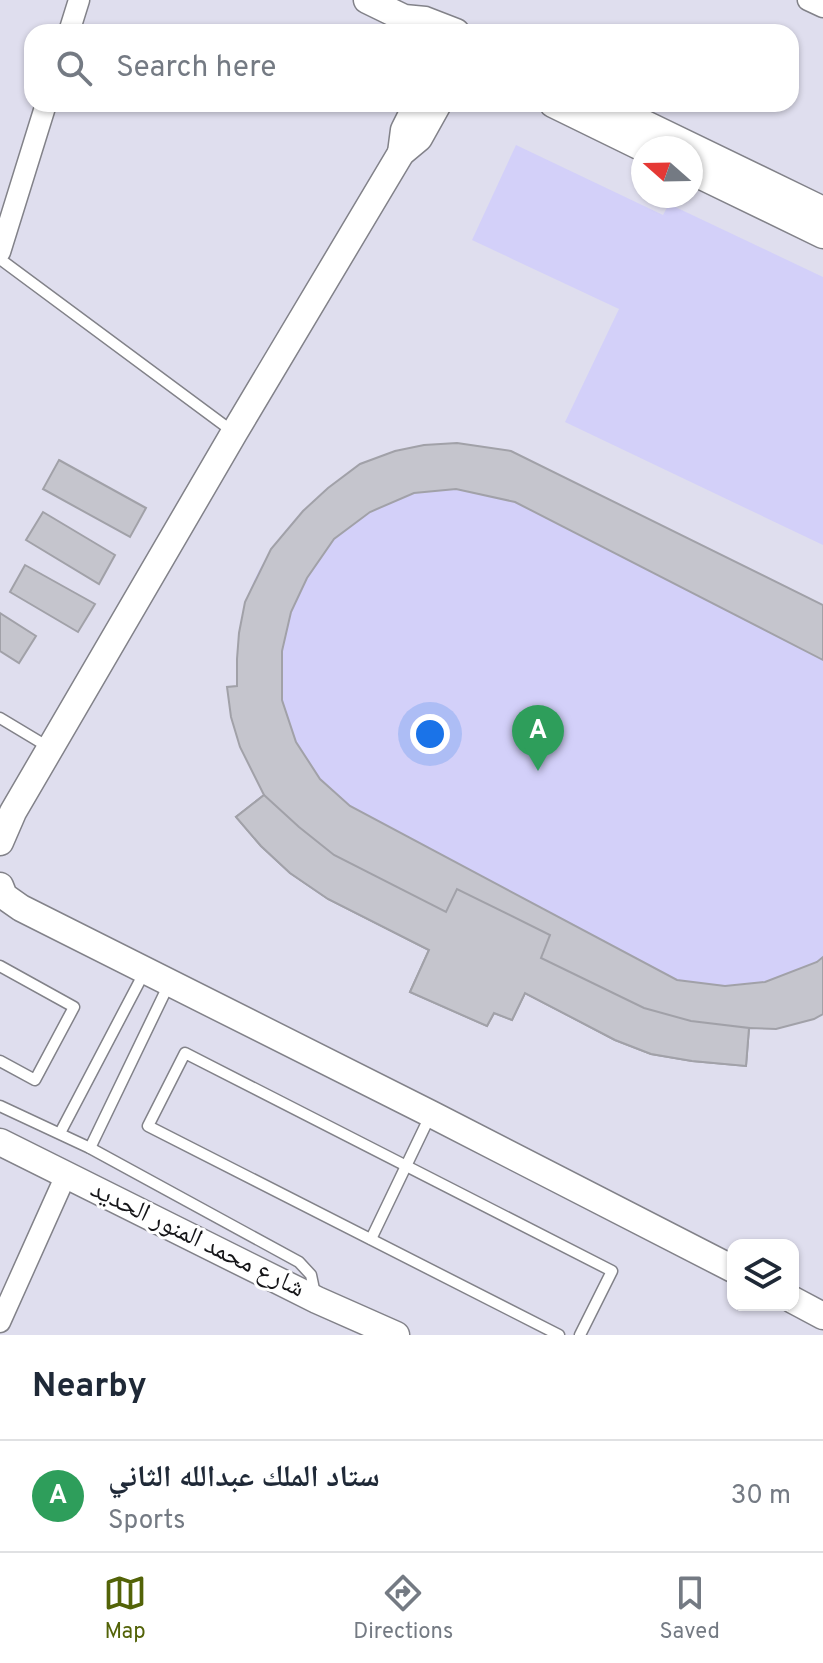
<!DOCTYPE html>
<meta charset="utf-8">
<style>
:root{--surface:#fff;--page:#f6f6f7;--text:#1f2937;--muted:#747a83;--line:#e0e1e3;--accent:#536308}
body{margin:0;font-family:Overpass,"Noto Naskh Arabic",sans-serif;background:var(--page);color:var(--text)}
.controls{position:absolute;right:24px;bottom:24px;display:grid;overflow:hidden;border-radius:16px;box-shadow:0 2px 6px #0004}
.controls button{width:72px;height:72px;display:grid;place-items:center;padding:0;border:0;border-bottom:2px solid var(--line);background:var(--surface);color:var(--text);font:40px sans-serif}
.compass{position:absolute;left:631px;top:136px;width:72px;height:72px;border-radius:50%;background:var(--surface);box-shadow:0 2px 6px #0004;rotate:290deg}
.you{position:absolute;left:430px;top:734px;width:28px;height:28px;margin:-20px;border:6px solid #fff;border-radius:50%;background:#1a73e8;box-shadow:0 0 0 12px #1a73e833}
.badge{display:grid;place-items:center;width:52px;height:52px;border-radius:50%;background:var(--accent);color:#fff;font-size:26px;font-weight:700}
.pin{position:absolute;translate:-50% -66px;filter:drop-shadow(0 2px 4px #0008)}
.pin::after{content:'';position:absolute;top:42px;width:28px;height:24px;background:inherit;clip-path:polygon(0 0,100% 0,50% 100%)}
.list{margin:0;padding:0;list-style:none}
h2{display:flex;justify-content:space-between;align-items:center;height:104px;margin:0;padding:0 32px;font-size:34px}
h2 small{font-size:26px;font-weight:400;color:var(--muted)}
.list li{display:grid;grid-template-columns:52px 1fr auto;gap:24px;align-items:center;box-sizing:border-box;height:112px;padding:0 32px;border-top:2px solid var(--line)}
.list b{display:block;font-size:30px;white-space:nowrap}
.list p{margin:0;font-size:26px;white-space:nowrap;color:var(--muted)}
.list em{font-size:26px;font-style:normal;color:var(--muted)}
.icon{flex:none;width:44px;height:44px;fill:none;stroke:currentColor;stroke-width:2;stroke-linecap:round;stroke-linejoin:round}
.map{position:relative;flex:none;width:823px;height:1335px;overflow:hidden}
.search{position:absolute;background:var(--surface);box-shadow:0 2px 6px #0004;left:24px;right:24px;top:24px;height:88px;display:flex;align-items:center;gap:20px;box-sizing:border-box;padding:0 28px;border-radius:24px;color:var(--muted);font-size:30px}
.sheet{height:216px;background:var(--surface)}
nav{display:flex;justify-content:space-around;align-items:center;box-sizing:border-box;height:112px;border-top:2px solid var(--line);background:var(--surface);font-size:22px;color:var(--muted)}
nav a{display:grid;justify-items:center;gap:4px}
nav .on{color:var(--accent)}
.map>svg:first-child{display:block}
.built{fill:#dfdeee;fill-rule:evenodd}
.green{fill:#d3d0f9}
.building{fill:#c5c5cd;stroke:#a1a1a8;stroke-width:2}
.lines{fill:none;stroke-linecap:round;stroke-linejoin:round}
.service-casing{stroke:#828289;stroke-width:13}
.minor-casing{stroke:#828289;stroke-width:23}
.tertiary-casing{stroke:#828289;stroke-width:29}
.service{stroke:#fff;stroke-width:10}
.minor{stroke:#fff;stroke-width:20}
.tertiary{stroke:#fff;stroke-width:26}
.labels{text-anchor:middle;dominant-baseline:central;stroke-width:6;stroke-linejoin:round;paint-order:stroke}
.street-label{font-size:26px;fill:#151518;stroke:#fff}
</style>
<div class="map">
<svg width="823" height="1335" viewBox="0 0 823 1335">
<rect width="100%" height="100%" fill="#e8e8f0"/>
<path class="built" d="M0,0H823V1335H0ZM32,32H791V104H32ZM643,148H691V196H643ZM733,1245H793V1305H733Z"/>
<g class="green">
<path d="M516,145L663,215L669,204L823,277V545L565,422L619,309L472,240Z"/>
<path d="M457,443L511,451L823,605V1014L776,1029L749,1028L746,1066L692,1061L651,1054L525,993L512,1020L494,1013L487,1026L410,992L429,950C383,926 334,906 292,875C271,859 253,837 236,817L264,794L240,747L231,717L227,687L237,686C237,658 237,628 246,601C263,550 299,509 342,478C349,473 355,467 362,464C392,449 424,445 457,443Z"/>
</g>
<g class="building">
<path d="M457,443L511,451L823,605V660L515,502L456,489L414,493L370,512L334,539L307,578L291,612L282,651V700L296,742L320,779L350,806L677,980L725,986L765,982L817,962L823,957V1014L814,1019L776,1029L749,1028L746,1066L692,1061L651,1054L615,1040L525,993L512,1020L494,1013L487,1026L410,992L429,950L328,899L290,873L261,846L236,817L264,795L240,747L231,717L227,687L237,686V659L239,633L245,602L271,549L303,511L328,488L360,464L395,451L424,445Z"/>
<path d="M59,460L146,508L130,537L43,489Z"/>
<path d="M43,512L115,555L99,584L26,540Z"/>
<path d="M25,565L95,604L78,632L10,592Z"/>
<path d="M0,613L36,636L19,663L0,651Z"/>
<path d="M264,795L299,827L334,855L446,912L457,889L550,935L541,958L644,1008L691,1021L749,1028L746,1066L692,1061L651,1054L615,1040L525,993L512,1020L494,1013L487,1026L410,992L429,950L328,899L290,873L261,846L236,817Z"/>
</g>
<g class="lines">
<g class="service-casing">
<g id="service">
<path d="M0,259L232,431"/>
<path d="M0,718L50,748"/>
<path d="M0,966L74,1007L35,1080L0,1061"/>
<path d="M0,1106L90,1148L299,1262L311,1275L315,1294"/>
<path d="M60,1133L145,971"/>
<path d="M90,1148L169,984"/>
<path d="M371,1239L430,1116"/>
<path d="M559,1335L148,1126L185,1053L612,1271L580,1335"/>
</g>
</g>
<g class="minor-casing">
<g id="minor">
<path d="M808,0L823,7"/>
<path d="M69,32L79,0"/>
<path d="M0,252L46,104"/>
<path d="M0,1322L66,1175"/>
</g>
</g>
<g class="tertiary-casing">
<g id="tertiary">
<path d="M367,0L404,18L425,20L456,32"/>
<path d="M553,104L643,148"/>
<path d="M604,104L823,210"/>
<path d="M401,153L404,130L417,104"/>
<path d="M691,171L823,235"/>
<path d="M0,842L13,812L234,433L401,153L419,138L438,104"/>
<path d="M0,886L4,896L21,908L431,1114L733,1269"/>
<path d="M0,1142L317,1300L396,1335"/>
<path d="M793,1300L823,1316"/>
</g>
</g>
<use href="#service" class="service"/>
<use href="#minor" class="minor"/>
<use href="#tertiary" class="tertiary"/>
</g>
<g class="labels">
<g class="street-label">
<text transform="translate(197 1240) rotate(26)">شارع محمد المنور الحديد</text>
</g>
</g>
</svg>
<div class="controls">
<button><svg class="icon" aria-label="layers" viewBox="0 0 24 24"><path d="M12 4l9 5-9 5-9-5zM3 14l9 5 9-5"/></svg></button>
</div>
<svg class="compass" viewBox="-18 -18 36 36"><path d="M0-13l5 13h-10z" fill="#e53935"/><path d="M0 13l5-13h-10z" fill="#747a83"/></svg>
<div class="you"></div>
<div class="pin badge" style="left:538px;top:771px;background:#2e9e5b">A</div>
<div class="search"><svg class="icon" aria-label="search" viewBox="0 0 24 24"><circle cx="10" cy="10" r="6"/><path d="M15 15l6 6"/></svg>Search here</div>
</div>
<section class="sheet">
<h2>Nearby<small></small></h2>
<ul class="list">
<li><span class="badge" style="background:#2e9e5b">A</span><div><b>ستاد الملك عبدالله الثاني</b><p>Sports</p></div><em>30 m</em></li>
</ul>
</section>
<nav>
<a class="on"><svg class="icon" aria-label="map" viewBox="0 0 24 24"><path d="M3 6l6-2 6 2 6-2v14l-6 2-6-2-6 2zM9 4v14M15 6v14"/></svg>Map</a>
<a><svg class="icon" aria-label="directions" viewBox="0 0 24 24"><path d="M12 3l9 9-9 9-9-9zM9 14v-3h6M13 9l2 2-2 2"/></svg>Directions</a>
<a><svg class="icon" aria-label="saved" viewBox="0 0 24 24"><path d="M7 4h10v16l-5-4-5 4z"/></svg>Saved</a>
</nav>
